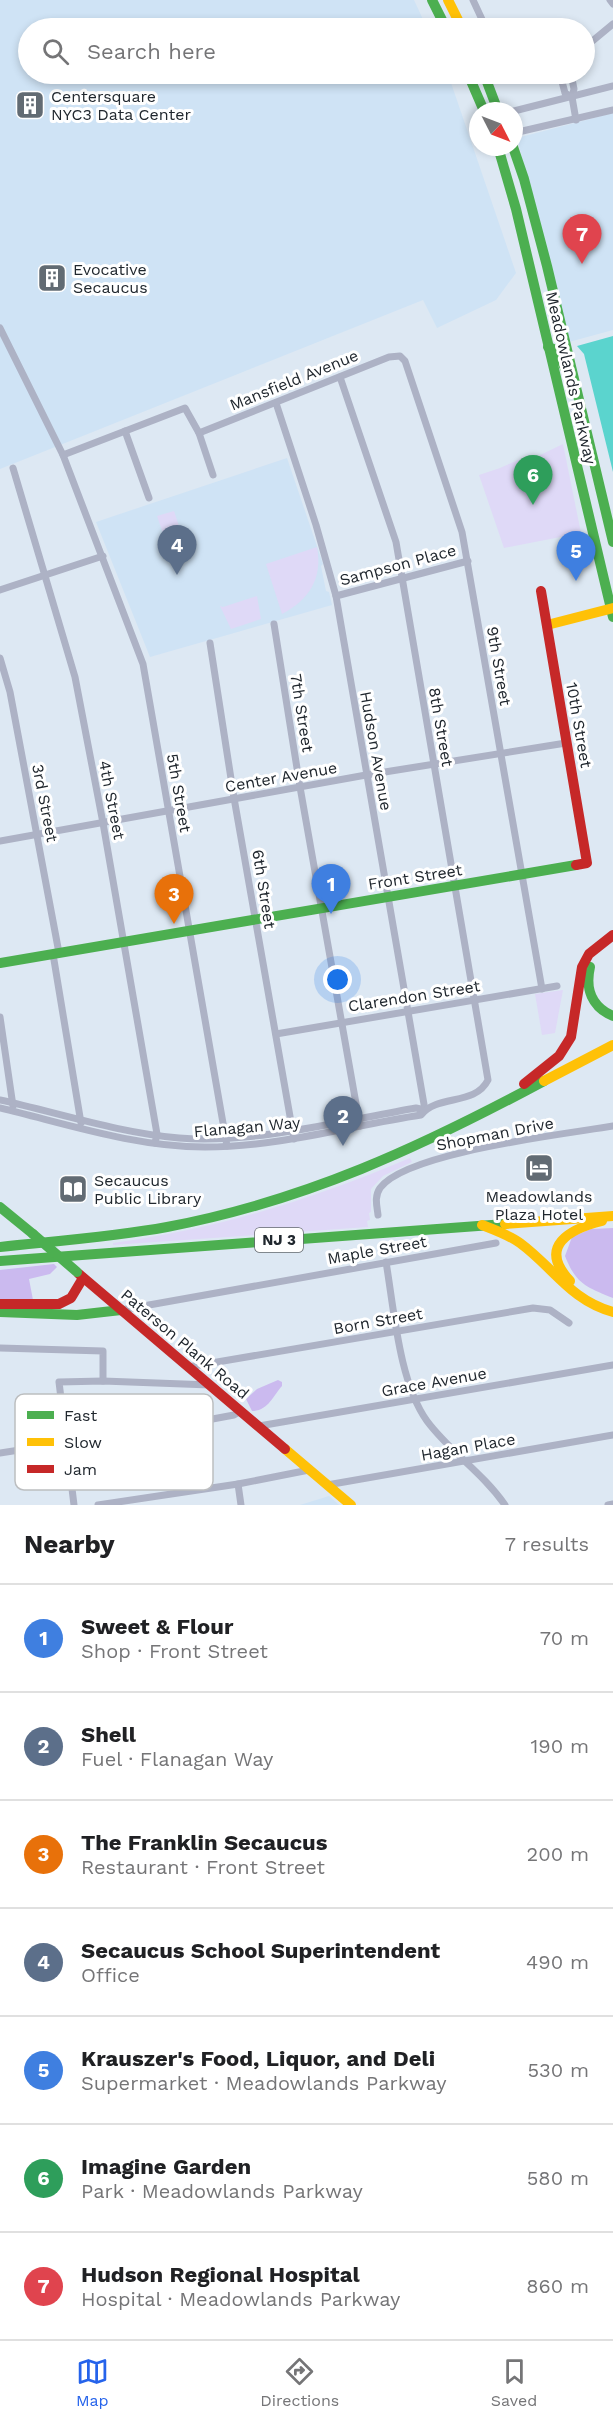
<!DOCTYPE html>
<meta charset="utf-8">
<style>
:root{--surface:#fff;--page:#f2f2f2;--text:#202124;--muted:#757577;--line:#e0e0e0;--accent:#2563eb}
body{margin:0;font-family:"Work Sans",sans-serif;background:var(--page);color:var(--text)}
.compass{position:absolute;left:469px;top:102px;width:54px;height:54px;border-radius:50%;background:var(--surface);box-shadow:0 3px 9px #0003;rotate:132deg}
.you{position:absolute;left:338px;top:980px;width:21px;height:21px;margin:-15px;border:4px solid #fff;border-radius:50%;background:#1a73e8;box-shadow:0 0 0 9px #1a73e833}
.badge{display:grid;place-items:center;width:39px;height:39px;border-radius:50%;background:var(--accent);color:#fff;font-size:20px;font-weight:700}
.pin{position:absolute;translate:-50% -50px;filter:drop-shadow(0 2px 3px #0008)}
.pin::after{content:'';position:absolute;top:32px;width:21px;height:18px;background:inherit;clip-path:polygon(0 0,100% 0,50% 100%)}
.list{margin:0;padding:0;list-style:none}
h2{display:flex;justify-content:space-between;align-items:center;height:78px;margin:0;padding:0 24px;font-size:26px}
h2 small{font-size:20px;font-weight:400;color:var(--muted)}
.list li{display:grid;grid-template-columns:39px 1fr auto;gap:18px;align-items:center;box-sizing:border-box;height:108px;padding:0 24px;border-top:2px solid var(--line)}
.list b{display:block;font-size:22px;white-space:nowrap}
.list p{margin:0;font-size:20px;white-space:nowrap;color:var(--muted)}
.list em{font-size:20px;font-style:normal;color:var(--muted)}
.icon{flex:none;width:33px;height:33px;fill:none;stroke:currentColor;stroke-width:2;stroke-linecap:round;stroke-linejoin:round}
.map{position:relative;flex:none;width:613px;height:1505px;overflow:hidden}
.search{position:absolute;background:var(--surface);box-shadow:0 3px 9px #0003;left:18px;right:18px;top:18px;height:66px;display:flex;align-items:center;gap:15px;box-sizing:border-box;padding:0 21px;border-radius:33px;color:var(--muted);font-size:22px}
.sheet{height:834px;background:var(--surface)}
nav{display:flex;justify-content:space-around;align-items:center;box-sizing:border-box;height:84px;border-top:2px solid var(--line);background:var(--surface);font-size:16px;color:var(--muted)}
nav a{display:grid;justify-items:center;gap:3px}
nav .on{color:var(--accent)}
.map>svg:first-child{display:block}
.built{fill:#cfe3f5}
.green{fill:#dfd9f7}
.forest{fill:#cbbaef}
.water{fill:#5bd4ce}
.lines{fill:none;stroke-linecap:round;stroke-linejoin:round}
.street{stroke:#adb2c5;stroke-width:7}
.fast{stroke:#4caf50;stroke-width:10}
.slow{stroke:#ffc107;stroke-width:10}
.jam{stroke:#c62828;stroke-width:10}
.fast-bridge{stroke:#4caf50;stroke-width:10}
.labels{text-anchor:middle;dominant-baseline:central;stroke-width:6;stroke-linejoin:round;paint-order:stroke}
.shield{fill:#fff;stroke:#63686d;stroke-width:1.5}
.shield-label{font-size:15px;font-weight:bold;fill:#20272e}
.poi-label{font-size:16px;fill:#20272e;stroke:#fff;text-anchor:start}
.street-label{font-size:16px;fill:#20272e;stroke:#fff}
.key{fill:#fff;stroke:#bcbec0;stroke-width:1.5}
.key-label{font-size:16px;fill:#20272e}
</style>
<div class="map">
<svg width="613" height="1505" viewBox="0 0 613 1505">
<rect width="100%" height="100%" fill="#dde8f3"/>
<g class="built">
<path d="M0,0H414L427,28H28V74H448L516,273L496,300L437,328L423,300L0,469Z"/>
<path d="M613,113V330L569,342L517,138Z"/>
<path d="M287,458L323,564L321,566L326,591L329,592L332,605L150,657L96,522Z"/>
<path d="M329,1496L339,1505H300Z"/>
</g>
<g class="green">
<path d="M563,444L581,533L504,548L479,475L500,468L527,456L530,460Z"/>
<path d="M174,511L181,532L164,536L157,516Z"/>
<path d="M317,547C323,578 309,600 282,614L266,564Z"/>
<path d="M257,596L261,619L231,629L220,606L223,607Z"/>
<path d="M563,990L555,1033L542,1035L535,994Z"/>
<path d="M410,1158L412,1162L383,1176L371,1189V1212L369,1213L370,1220L367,1221L368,1227L113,1245V1243C221,1228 310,1200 410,1158Z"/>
</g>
<g class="forest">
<path d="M613,1228V1298C586,1287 576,1284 565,1256L572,1237L591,1229Z"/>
<path d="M54,1264L57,1267L50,1274L29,1279L33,1300H0V1270Z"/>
<path d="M278,1380L282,1382V1386C273,1396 268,1411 252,1411L246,1399L257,1389Z"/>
</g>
<path class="water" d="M613,336V472L584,354L577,346Z"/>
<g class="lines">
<g class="street">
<path d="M473,0L486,28"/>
<path d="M610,0L613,4"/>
<path d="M584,48L613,24"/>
<path d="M560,74L565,93L572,97"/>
<path d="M571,74L574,89L572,97L576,120"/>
<path d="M514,111L613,86"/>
<path d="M514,133L613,110"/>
<path d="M0,328L63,455L143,664L227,1146"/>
<path d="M276,403L316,525L336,596L425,1110"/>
<path d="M125,431L149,498"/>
<path d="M199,433L389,357L400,356L405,361L462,532L542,989"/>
<path d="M63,455L185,408L199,433L213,475"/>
<path d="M13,468L75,677L103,823L157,1134L155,1143"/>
<path d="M0,590L103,556"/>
<path d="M336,596L468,561"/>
<path d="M274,624L300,787L360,1126"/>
<path d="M210,643L234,798L294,1139"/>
<path d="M0,658L10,692L59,953"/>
<path d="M0,841L366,775L566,743"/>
<path d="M53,954L81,1123"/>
<path d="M0,1017L13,1106"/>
<path d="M276,1034L557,986"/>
<path d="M0,1100C59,1113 119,1133 179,1138C253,1144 342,1121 416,1108L425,1110"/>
<path d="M0,1108C67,1124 135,1147 205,1147C278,1147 349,1126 421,1115C438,1094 475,1106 488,1080L396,542L340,377"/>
<path d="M378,1215C377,1206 374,1197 380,1188C406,1152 566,1134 613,1126"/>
<path d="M386,1262C394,1309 399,1382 427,1421C450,1452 483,1473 505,1505"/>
<path d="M121,1310L496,1243"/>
<path d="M0,1348L103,1351V1381"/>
<path d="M188,1367L533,1308L550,1310L569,1323"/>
<path d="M259,1426L613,1365"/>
<path d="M0,1453L191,1423L234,1415L241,1411"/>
<path d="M238,1484L241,1505"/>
<path d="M327,1485L613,1435"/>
<path d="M74,1505L59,1382L103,1381L210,1385"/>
<path d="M98,1505L238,1484L309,1470"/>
<path d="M608,1505L613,1504"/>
</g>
<g class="fast">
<path d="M432,0L446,28"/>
<path d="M468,74L484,111"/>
<path d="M484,74L498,111"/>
<path d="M498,147L516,209L613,617"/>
<path d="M513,147L524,179L547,266L613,542"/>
<path d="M548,347L556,350L566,370L571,375"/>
<path d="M0,963L576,865"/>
<path d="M590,967C585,989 592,1007 613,1016"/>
<path d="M0,1207L33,1234"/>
<path d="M0,1247C56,1241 112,1237 167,1227C305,1201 421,1147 544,1081"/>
<path d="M0,1261L505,1224"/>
<path d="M0,1312L77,1315L121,1310"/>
</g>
<g class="slow">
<path d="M448,0L462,28"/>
<path d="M547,625L613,608"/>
<path d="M544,1081L613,1045"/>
<path d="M505,1224L613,1216"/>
<path d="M482,1225C495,1230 509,1235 520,1243C554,1268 570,1300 613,1312"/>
<path d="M570,1281C537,1246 570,1229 602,1221"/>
<path d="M285,1449L351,1505"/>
</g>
<g class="jam">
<path d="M541,591L587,863L576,865"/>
<path d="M524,1084L559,1056L571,1037L582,967L589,954L613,935"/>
<path d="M79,1274L285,1449"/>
<path d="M0,1304H59L71,1298L83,1278"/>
</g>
<path class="fast-bridge" d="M33,1234L77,1272"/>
</g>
<defs>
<g id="building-square" transform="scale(1.5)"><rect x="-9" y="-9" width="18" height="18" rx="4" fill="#626b73" stroke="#fff"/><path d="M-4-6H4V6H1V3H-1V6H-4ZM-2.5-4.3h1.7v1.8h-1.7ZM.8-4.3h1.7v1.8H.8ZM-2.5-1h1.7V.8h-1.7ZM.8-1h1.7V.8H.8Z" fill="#fff"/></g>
<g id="hotel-square" transform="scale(1.5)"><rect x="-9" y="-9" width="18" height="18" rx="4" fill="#626b73" stroke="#fff"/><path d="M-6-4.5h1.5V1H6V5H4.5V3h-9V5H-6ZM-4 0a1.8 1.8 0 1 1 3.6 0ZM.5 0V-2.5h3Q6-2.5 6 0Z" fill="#fff"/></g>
<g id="library-square" transform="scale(1.5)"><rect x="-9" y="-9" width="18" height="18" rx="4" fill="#626b73" stroke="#fff"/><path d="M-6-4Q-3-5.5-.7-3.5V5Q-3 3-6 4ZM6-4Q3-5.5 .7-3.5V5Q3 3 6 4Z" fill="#fff"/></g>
</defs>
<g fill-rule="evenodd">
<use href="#building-square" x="30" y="105"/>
<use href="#building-square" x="52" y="278"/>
<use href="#hotel-square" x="539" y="1168"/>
<use href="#library-square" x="73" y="1189"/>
</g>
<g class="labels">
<rect class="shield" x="255" y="1228" width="48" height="24" rx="4.5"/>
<g class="shield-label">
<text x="279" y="1240">NJ 3</text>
</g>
<g class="poi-label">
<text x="51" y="96">Centersquare<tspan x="51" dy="18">NYC3 Data Center</tspan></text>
<text x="73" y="269">Evocative<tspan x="73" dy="18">Secaucus</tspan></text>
<text x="94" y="1180">Secaucus<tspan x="94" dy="18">Public Library</tspan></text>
<text x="539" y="1196" text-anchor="middle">Meadowlands<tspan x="539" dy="18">Plaza Hotel</tspan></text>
</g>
<g class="street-label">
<text transform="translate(571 378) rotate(77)">Meadowlands Parkway</text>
<text transform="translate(294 380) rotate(-22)">Mansfield Avenue</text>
<text transform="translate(398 565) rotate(-15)">Sampson Place</text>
<text transform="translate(499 666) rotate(80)">9th Street</text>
<text transform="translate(302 713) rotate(81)">7th Street</text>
<text transform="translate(579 725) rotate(80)">10th Street</text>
<text transform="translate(441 727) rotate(80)">8th Street</text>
<text transform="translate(376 751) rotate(80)">Hudson Avenue</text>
<text transform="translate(281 777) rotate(-10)">Center Avenue</text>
<text transform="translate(179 793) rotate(80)">5th Street</text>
<text transform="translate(112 800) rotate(79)">4th Street</text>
<text transform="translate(45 803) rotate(79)">3rd Street</text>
<text transform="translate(415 877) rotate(-9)">Front Street</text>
<text transform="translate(264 889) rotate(81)">6th Street</text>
<text transform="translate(414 996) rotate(-9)">Clarendon Street</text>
<text transform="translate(247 1127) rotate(-5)">Flanagan Way</text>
<text transform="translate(495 1134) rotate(-11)">Shopman Drive</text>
<text transform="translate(377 1250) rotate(-10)">Maple Street</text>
<text transform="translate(378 1321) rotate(-10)">Born Street</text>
<text transform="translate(185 1344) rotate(40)">Paterson Plank Road</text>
<text transform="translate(434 1382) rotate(-10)">Grace Avenue</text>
<text transform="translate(468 1447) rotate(-10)">Hagan Place</text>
</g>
</g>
<rect x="15" y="1394" width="198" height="96" rx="9" class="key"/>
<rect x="27" y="1411" width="27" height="8" fill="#4caf50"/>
<rect x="27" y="1438" width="27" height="8" fill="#ffc107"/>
<rect x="27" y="1465" width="27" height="8" fill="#c62828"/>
<g class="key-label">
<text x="64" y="1421">Fast</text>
<text x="64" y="1448">Slow</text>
<text x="64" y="1475">Jam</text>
</g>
</svg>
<svg class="compass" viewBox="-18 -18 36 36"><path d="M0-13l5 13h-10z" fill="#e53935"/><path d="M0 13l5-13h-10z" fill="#757577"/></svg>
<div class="you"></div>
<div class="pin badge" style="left:331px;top:914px;background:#3f7fe0">1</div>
<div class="pin badge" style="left:343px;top:1146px;background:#5c6f8a">2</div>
<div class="pin badge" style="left:174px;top:924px;background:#e8710a">3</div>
<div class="pin badge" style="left:177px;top:575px;background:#5c6f8a">4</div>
<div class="pin badge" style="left:576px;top:581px;background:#3f7fe0">5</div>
<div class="pin badge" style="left:533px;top:505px;background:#2e9e5b">6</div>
<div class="pin badge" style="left:582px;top:264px;background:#e0444e">7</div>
<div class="search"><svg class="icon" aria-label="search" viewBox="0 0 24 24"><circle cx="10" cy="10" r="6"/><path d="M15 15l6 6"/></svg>Search here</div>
</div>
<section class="sheet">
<h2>Nearby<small>7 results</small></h2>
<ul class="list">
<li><span class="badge" style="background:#3f7fe0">1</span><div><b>Sweet &amp; Flour</b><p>Shop · Front Street</p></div><em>70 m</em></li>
<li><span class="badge" style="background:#5c6f8a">2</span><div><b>Shell</b><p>Fuel · Flanagan Way</p></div><em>190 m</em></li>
<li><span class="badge" style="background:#e8710a">3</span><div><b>The Franklin Secaucus</b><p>Restaurant · Front Street</p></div><em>200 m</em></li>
<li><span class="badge" style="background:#5c6f8a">4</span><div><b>Secaucus School Superintendent</b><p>Office</p></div><em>490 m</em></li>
<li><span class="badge" style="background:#3f7fe0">5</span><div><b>Krauszer's Food, Liquor, and Deli</b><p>Supermarket · Meadowlands Parkway</p></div><em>530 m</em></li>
<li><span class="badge" style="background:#2e9e5b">6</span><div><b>Imagine Garden</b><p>Park · Meadowlands Parkway</p></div><em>580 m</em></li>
<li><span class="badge" style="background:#e0444e">7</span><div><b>Hudson Regional Hospital</b><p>Hospital · Meadowlands Parkway</p></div><em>860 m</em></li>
</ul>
</section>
<nav>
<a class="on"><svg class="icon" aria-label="map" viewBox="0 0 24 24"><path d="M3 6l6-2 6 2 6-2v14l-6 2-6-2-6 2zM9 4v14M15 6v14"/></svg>Map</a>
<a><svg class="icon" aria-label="directions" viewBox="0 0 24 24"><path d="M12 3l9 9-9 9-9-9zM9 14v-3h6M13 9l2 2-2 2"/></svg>Directions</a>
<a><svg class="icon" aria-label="saved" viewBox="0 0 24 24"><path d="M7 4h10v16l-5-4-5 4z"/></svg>Saved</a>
</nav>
